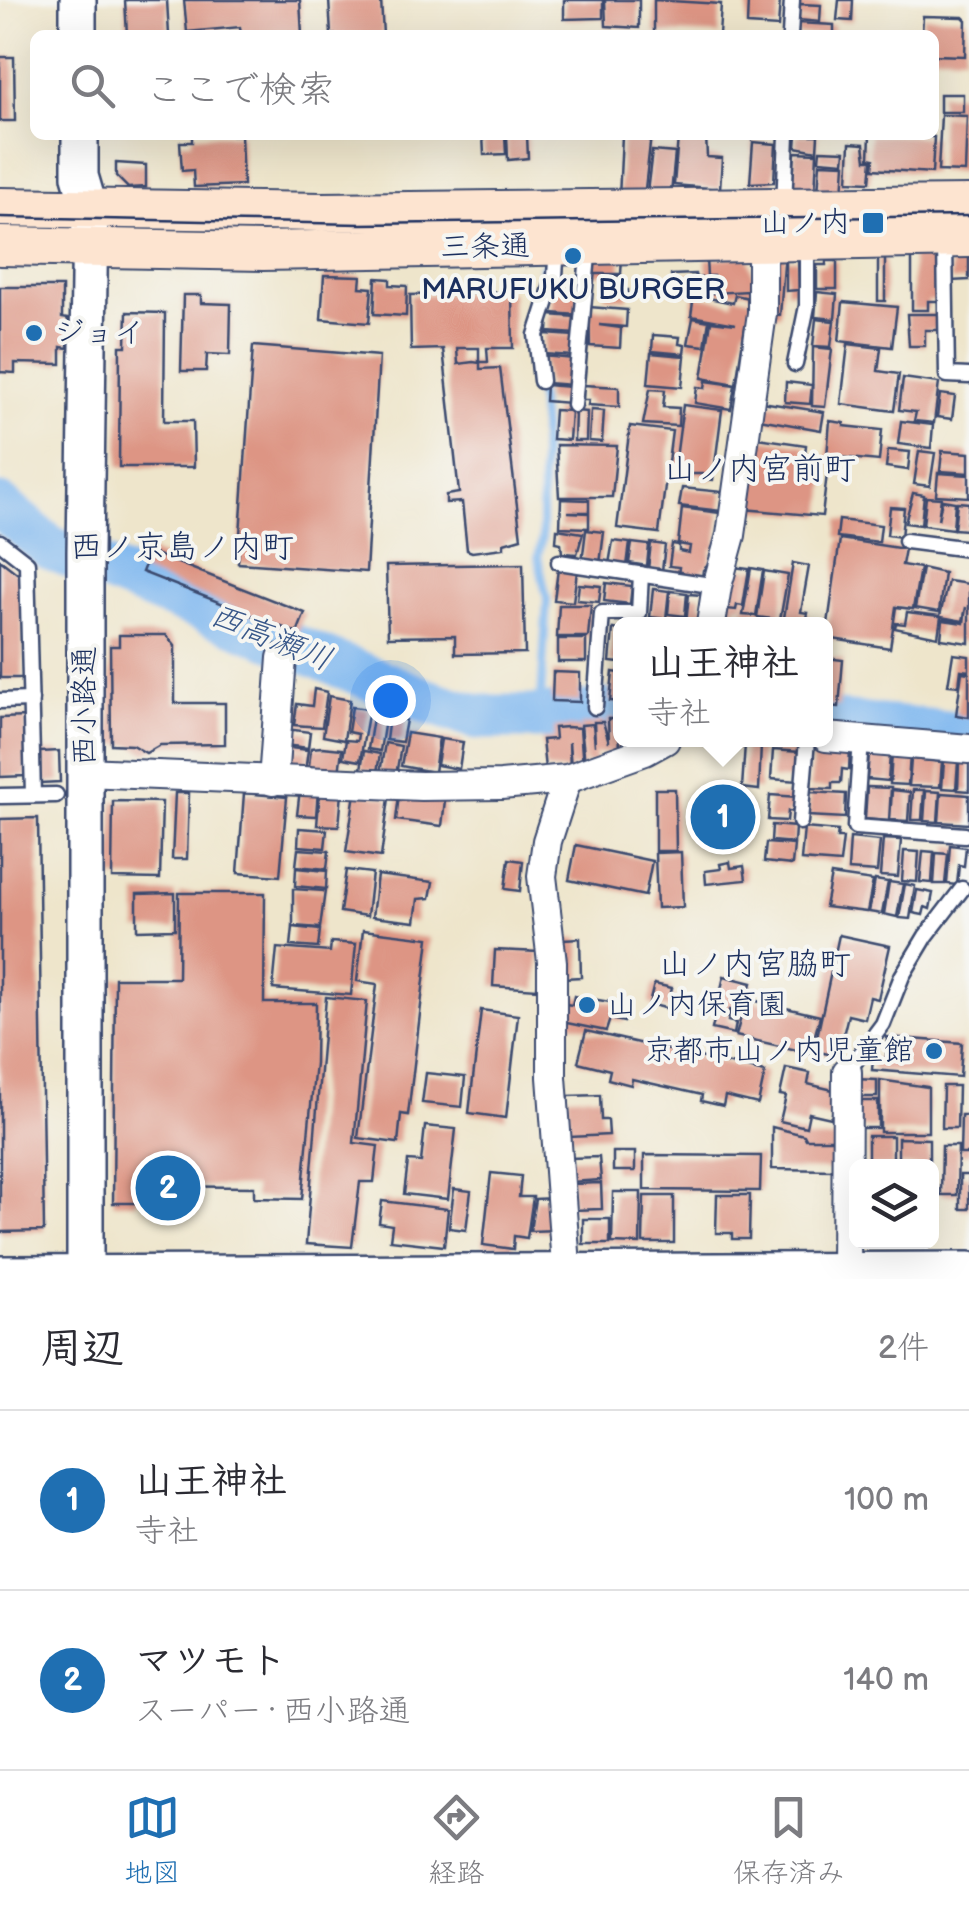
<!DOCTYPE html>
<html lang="ja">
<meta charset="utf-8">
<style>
:root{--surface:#fff;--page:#f2f2f3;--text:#2b2b33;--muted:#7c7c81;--line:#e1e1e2;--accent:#1f6fb2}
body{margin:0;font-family:"Balsamiq Sans","Klee One",sans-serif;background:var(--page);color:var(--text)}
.controls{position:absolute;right:30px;bottom:30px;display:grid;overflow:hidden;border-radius:15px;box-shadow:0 10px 40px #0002}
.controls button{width:90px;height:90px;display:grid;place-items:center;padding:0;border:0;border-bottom:2px solid var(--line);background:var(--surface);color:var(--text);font:50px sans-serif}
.you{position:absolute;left:390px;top:700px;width:35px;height:35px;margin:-25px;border:8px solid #fff;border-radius:50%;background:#1a73e8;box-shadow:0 0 0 15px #1a73e833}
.badge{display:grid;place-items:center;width:65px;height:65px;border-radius:50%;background:var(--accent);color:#fff;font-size:32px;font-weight:700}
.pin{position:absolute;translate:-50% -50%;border:5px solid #fff;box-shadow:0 2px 10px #0006}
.popup{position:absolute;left:613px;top:617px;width:220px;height:130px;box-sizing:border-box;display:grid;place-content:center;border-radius:15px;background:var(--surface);filter:drop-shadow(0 2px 8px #0005);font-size:32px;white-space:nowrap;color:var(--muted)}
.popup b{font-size:38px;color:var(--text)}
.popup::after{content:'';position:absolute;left:50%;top:100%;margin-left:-20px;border:20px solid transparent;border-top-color:var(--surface)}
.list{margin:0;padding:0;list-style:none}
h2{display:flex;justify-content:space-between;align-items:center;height:130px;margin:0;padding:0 40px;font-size:42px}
h2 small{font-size:32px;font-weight:400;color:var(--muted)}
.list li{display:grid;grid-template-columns:65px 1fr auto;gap:30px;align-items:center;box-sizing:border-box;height:180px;padding:0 40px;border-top:2px solid var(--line)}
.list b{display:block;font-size:38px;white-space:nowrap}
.list p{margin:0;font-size:32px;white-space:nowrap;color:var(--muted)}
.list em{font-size:32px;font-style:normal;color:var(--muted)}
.icon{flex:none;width:55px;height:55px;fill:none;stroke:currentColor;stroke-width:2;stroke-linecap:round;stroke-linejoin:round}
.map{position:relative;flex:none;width:969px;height:1279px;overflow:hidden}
.search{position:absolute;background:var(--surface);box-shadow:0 10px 40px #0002;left:30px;right:30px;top:30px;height:110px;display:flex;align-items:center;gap:25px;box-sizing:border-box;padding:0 35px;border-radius:15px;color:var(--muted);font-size:38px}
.sheet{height:490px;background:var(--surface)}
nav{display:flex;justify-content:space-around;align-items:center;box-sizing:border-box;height:140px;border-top:2px solid var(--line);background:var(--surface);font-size:28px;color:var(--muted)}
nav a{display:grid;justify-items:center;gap:5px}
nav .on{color:var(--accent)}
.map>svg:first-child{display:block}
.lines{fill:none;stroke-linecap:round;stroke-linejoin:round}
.stream{stroke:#7fb7ef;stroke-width:8}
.river{stroke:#7fb7ef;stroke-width:45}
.building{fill:#dd9584}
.service-casing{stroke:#3b4a6e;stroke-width:19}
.minor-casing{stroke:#3b4a6e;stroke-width:32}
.tertiary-casing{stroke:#3b4a6e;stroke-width:40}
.secondary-casing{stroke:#3b4a6e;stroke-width:42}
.service{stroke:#fff;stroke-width:14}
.minor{stroke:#fff;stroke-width:28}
.tertiary{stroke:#fff;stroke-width:35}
.secondary{stroke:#fde4d0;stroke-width:38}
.tram{stroke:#1b2f5e;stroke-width:2.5}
.poi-dot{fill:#1f6fb2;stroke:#f6f6f2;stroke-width:4}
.labels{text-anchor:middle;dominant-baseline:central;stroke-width:8;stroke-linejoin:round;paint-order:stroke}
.poi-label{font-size:30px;fill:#1b2f5e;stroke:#f6f6f2;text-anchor:end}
.street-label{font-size:30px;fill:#1b2f5e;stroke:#f6f6f2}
.neighbourhood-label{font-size:32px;fill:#1b2f5e;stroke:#f6f6f2}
.water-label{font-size:32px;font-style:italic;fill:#39588a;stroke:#f6f6f2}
</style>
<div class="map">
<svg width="969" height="1279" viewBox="0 0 969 1279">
<rect width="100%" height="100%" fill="#f6f6f2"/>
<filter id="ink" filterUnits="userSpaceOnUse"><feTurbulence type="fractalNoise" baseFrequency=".01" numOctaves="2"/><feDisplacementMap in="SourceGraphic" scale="20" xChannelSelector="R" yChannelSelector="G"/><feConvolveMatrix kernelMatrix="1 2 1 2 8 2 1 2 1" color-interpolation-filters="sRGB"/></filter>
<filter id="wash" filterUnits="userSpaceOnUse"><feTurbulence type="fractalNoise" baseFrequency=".0048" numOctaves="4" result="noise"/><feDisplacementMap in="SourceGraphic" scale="40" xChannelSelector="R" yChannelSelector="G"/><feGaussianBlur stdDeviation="2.25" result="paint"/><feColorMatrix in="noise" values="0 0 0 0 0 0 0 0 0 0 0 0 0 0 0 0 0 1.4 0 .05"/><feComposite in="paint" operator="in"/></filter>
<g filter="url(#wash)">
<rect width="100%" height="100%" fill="#eee5cb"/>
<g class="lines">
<g class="stream">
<path d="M535,320L543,267"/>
<path d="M536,379L542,426V537L538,557L547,599L540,717"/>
</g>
<g class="river">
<path d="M0,506L49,547L427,701L477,717H540L620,710"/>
<path d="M826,722L969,735"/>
</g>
</g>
<g id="blocks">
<g class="building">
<path d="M125,0H167L169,35H127Z"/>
<path d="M184,0H300L302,35H241L240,27L187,32Z"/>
<path d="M329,0H381L383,35H331Z"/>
<path d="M564,0H603V18L564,19Z"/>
<path d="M605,0H639V28L606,26Z"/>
<path d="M654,0L721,4L719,35L654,33Z"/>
<path d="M748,0H780L778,27L747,25Z"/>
<path d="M839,0H853L852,21L837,20Z"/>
<path d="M799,4L821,5L820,22L798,20Z"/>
<path d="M923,16L963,17L966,20L965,56L934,55V35H922Z"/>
<path d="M798,23L834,25V35H797Z"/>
<path d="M0,57H14L15,121H0Z"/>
<rect x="940" y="94" width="23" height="18"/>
<path d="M941,115L967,116L965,172L938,171Z"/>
<path d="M192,135H241L243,185L194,187L193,170L182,171L180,142H192Z"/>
<path d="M483,135H505L506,154L484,155Z"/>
<path d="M507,135H527L528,158L508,160Z"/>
<path d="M622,135H651L644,198H619Z"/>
<path d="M688,135H706L707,157L722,158L720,189L674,185L678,137L687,138Z"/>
<path d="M797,135H818L817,151L796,147Z"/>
<path d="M870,135L934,137L932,173L873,169L874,159L869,158Z"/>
<path d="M753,142L776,144L774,182L750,183Z"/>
<path d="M850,143L864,144L866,160H872L870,182L848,181Z"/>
<path d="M820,150L845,151L844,162L819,160Z"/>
<path d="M652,151L675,153L671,194L647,192Z"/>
<path d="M795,152L817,153L815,195L792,194Z"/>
<path d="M116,163L146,165V187L128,188L116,176Z"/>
<path d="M820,163L845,164L843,195L818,194Z"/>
<path d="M773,252L785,253L780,315L769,314Z"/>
<path d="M912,252H939V301H928V310H912Z"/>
<path d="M951,253H969V280L951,281Z"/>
<path d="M748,256L758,294H748V291L713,293V276H707L706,259Z"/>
<path d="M593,258H622L621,274H593Z"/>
<path d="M786,259H798L799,290L786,291Z"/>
<rect x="878" y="259" width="7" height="42"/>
<path d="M826,261H837V289H817V265H826Z"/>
<path d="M695,274L696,278L711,277L712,293H672L671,275Z"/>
<path d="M324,275L361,276L360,287L372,288L369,323L321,319Z"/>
<path d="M606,275L622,276L621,290H628V299L605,297Z"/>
<path d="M376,278L390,279V285L407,286L406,316L374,314Z"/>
<path d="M0,287H62V318L68,319V348L61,347V364L15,363V373L0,372Z"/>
<path d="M553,288L579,290L578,315L551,313Z"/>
<path d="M512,292L513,348H487L488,362H479V348H457L458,364L473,362L480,363V369L500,368L521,538L504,543V548L472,552L467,550L462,502L446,503V495L459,493L443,349L411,350L410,295Z"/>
<path d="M817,292L837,294L835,319L815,317Z"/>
<path d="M183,295H201V303L231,304L230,355L207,354L206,371H181Z"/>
<path d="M694,295L733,303L735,295L754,299L749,327L745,326L736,384L702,378L711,321L736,324L691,316Z"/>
<path d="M843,302L897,307L892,347L839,341Z"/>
<path d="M589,307L627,310L626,327L599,325L621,328L620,348L590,346Z"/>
<path d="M127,312L165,313L164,421H193L194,467H119L120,346H126Z"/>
<path d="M907,314H939V330H925V346H909Z"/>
<path d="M549,315L577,317L576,334L548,332Z"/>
<path d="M693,318L709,321L705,346L688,344Z"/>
<path d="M816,319L834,321L831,347L813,346Z"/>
<path d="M545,334L575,336L573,356L543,354Z"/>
<path d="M653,335L680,337L679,344L685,345L684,354L652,351Z"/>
<path d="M848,344L881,348L878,371L899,374L894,411L841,404Z"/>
<path d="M253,346L379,356L366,572L238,563Z"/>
<path d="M813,347L832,349L825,407L812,406Z"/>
<path d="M651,353L685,356L682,387L648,384Z"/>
<path d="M543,356L574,359L572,385L546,383Z"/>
<path d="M903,378L939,383L934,423L914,421L916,412L899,410Z"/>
<path d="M706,381L735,385L731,409L695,403L697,387L705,388Z"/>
<path d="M786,382L812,385L810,404L785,402Z"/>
<path d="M546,385L571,387L570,403L545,401Z"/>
<path d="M583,385L619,387V407L588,405L589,400H583Z"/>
<path d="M650,389L665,390L663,407L679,408L678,426L643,424Z"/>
<path d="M940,394L955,396L952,419L937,417Z"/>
<path d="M762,402L824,412L821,430L759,419Z"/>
<path d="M683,405L722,410L713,480L703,479V474H674Z"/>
<path d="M554,410L571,411L569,440L552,439Z"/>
<path d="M591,410L604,411L602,442L589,441Z"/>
<path d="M575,411L587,412L586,441H574Z"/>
<path d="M830,421L844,423V426L882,430L879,461L827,456Z"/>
<path d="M901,421L933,425L931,448L898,444Z"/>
<path d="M630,426L672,431L659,533L617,528Z"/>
<path d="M751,437L806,445L805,454L829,457L822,516L743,509Z"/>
<path d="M556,445L617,446L612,497H559Z"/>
<path d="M888,450L910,452L908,470L886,467Z"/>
<path d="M919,451L935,453L930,486L914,484Z"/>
<path d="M942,451L969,453V473L940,471Z"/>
<path d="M938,473L969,475V497L936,495Z"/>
<path d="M682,488L723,492L721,511L679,506Z"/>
<path d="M913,493L924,495L921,525L905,523Z"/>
<path d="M926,497L941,498L938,520L942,500L955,502L953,529L923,525Z"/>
<path d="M561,499L589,500V512H568L589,513V528L560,527Z"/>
<path d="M957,502L969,503L966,530L954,529Z"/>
<path d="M890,507L904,508L901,537L887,535Z"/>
<path d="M682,508L720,513L716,549L712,548L710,563L703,570L702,578L678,575L679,567L669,566L672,544L679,545V551L689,553L690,546L678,544Z"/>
<path d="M839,520L881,525L879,542L837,537Z"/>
<path d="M557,529L583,533L577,554L562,553L561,543L556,542Z"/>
<path d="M586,530L604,532L600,564L582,562Z"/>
<path d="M840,539L905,549L902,565L920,568L913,609L896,607L890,648L826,638Z"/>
<path d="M613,541L630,543L627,566L609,564Z"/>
<path d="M632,543L649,545L647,566L629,563Z"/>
<path d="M651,543L665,545L662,571L648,569Z"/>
<path d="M150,552L305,613L297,633L142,572Z"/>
<path d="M0,560L22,577L23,678H0Z"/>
<path d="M793,563L809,566L801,612L808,613L806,624H783Z"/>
<path d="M523,564L525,653L455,654V636L388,637L386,566Z"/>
<path d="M733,567L749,569L743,606L737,605L736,610L726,609Z"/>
<path d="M751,568L763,570L756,616L743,615Z"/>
<path d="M922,568L944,573L939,612L915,608Z"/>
<path d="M558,569L577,571L573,602L554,600Z"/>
<path d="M764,571L788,575L780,620L757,617Z"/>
<path d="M948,581L969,584V643L941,639L943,620L964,623L966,607L963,621L941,617L938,637L895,628L896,623L905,624L907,612L940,616Z"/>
<path d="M606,583L632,586L630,604L604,601Z"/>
<path d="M579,584L601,586L599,602L577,600Z"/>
<path d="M653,589L669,591L666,619L650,617Z"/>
<path d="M670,591L687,593L685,616L668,614Z"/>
<path d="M689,594L701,595L700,605H705L703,624H686Z"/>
<path d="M559,605H591L588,637H557Z"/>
<path d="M613,629L620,630V663L610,662Z"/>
<path d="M119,635H166L175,646V703H225V744L160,745L146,753L132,745L111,744L110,646H119Z"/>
<rect x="558" y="639" width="28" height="23"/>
<path d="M953,654L969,656V671L961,670L959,686L948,685Z"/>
<path d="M826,658L843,660L839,707L826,706Z"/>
<path d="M553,672L580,673V702L552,701Z"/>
<path d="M613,672L620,673V702L610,701Z"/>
<path d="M962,672L969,673V717L956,715Z"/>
<path d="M314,689L327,692L322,727L294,725L297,704L312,706Z"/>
<path d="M329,696L350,700L344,740L323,736Z"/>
<path d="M352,707L369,709L360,761L343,758L346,740L357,741L358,734L348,732Z"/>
<path d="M26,717L27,776L0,777V718Z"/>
<path d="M389,717L406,720L402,742L386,740Z"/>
<path d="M373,718L385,720L380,751L368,749Z"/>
<path d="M608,719H617L621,753L595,754L596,763L585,764L581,725L593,724L595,746L594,722H603L609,742Z"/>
<path d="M567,727L580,728L583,767L571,768L569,742L570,772L545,769L542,740L555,739L554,728Z"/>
<path d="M286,729L310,732L308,748L284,745Z"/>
<path d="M407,733L439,738L434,772L401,766Z"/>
<path d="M441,739L463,742L459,769L437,765Z"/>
<path d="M385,743L401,746L396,775L380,773Z"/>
<path d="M745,744L761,745L759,790L742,788Z"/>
<path d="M813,745L850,748L849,770L842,769L841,783H832V789L810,788Z"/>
<path d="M322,747L342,749L339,774L319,772L320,768L309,766L311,748Z"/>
<path d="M290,748L308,750L305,772L288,770Z"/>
<path d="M773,750L800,752L798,781L771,779Z"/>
<path d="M59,751L60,782L40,783V752Z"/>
<path d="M364,751L380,754L377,772L361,769Z"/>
<path d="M892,753L910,754L908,785L890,784Z"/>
<path d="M869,754L890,755L888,781L867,779Z"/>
<path d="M911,759L942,762L940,787L909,786Z"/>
<path d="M944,761L958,762L956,789L942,788Z"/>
<path d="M959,762L969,763V791L958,790Z"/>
<path d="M867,787L891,788L889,821L865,819Z"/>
<path d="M300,789L318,790L316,816L297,815Z"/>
<path d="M655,789H675L676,851H655Z"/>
<path d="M892,790L910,792L908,821L890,820Z"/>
<path d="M913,790H924L922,820H911Z"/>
<path d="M320,791L342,793L339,826L317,825Z"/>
<path d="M926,791L940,792L938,822L924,821Z"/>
<path d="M810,792L846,794L845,818L808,816Z"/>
<path d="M175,793H189L187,859H172Z"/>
<path d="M244,793L287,797L280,876L238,873Z"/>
<path d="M355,793L389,798L381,857L346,852Z"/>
<path d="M941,793L969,795V824L939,822Z"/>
<path d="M399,795L445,800L442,826L396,820Z"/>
<path d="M770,795L798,797L797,812L788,811L787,821L768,820Z"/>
<path d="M113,801L162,802L160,879L112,878Z"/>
<path d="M733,805L734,828L712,829L711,806Z"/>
<path d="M38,818L44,1231L0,1232V819Z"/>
<path d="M772,825L795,827L794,843L771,841Z"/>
<path d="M299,828L327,830L325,848L298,846Z"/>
<path d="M804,828L838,831L837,838H843L840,863L801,860Z"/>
<path d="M850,838L880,841L877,872L848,870Z"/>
<path d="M883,839L901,840L898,877L880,876Z"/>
<path d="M766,843L794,845L792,865L764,862Z"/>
<path d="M576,845L652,861L645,896L569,880Z"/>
<path d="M950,845L966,847L964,866L959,865L957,885L947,884Z"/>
<path d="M298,849L329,851L327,869L296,866Z"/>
<path d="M904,851L919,852L917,882L902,881Z"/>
<path d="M923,851L934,852L932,883L920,882Z"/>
<path d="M681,852L683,907L657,908L655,853Z"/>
<path d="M936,853L948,854L945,884H934Z"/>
<path d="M509,859L523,861L520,891L505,889Z"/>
<path d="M730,862L731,868L744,866L746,880L706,884L705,871L721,869L720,864Z"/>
<path d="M296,868L327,871L326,889L295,886Z"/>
<path d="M346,870L372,873L367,916L340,912Z"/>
<path d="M377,875L433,882L430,898L418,899L415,922L372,917Z"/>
<path d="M831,875L873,881L867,912L825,907Z"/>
<path d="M875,880L888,882L882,914L869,912Z"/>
<path d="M889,882L903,884L897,917L884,914Z"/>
<path d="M905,884L915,886L910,919L899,918Z"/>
<path d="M293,889L325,891L320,928L293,926Z"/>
<path d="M917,890L933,893L930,909L925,907L923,915L913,913Z"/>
<path d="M175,893V929L137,930V894Z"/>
<path d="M179,893H265L264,1003H316L315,1063L302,1199L254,1198V1187L136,1186V1203H113L115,978H178Z"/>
<path d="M293,927L320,930L318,948L291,946Z"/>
<path d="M363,930L429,938L408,1115L401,1114L398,1143L358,1138L377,984L357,981Z"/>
<path d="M839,935L890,946L878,999L870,997L865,1019L848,1015L838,1056L814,1051Z"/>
<path d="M580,938L581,977L564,978L563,939Z"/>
<path d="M331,942L356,944L351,995L273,989L277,948L330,952Z"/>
<path d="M495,950L539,952L537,989L493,986Z"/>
<path d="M724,976L752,983L748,999L820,1016L810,1053L736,1036L742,1013L730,1010L728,1021L736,1023L734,1034L712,1029Z"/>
<path d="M654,984L672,988L670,996L676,998L673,1010L649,1004Z"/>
<path d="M574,996L628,1005L624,1022L610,1019L606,1031L562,1022L566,1004L572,1005Z"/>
<path d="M326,997L367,1001L354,1143L378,1146L374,1182H360L352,1247L306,1244Z"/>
<path d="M481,1010L518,1015L506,1118L469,1113Z"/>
<path d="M586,1031L765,1072L758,1104L725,1096L723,1106L701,1101L702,1095L632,1079L631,1085L608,1079L610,1070L578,1062Z"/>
<path d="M887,1037L962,1043L960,1077L872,1070L873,1058L886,1059Z"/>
<path d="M786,1068L810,1073L808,1084L837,1091L831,1118L809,1113L806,1127L780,1121L786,1096L780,1095Z"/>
<path d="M426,1073L465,1077L462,1107L422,1103Z"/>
<path d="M854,1079L877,1080V1097H854Z"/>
<path d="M880,1080L928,1087V1132H880Z"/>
<path d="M943,1086H958L957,1128H942Z"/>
<path d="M600,1095L601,1120H608L609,1135L570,1137L568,1096Z"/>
<rect x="855" y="1101" width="23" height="27"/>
<path d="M961,1115H969V1154H960Z"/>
<path d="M425,1126L456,1129L448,1199L404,1194L408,1161L421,1162Z"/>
<path d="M772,1127L804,1135L806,1139H836L835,1170L772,1169Z"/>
<rect x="868" y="1136" width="25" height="30"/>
<path d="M898,1138L929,1139V1166H898Z"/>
<path d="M942,1146H958L957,1195H941Z"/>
<rect x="613" y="1152" width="22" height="19"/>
<path d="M644,1155L761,1156L760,1191L644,1190Z"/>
<path d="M599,1157L601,1180L570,1182L569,1158Z"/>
<path d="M491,1173L521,1176L519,1197H533L527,1238L514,1236L513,1249L483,1245Z"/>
<rect x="960" y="1175" width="9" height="34"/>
<path d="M601,1183L602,1209L572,1210L571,1184Z"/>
<path d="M454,1189L471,1191L466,1230L449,1228Z"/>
<path d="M613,1192H641L640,1244L612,1243Z"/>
<path d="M717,1195H750L749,1239H732V1233H716Z"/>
<path d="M644,1196H674V1243H643Z"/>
<path d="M553,1198L557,1230L530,1231L535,1199Z"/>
<path d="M382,1201L448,1209L444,1246L390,1240L392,1225L379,1223Z"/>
<rect x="583" y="1219" width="27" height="25"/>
</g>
</g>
</g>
<g filter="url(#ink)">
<use href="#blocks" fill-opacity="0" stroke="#3b4a6e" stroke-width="2.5"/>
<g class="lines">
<g class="service-casing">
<g id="service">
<path d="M790,35L792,0"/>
<path d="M784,206L787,135"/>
<path d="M945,243L947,375L969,376"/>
<path d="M795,364L807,306V245"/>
<path d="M541,381L536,335L555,276L557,246"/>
<path d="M574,405L589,245"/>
<path d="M906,541L969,549"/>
<path d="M0,542L27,563L33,795"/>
<path d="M559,562L717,586"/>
<path d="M0,701L31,700"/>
<path d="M595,707L602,613H639L641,574"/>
<path d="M861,740L855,827L965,835"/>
<path d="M0,796L56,795"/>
<path d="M800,822L807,740"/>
<path d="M847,1072L883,1024L902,976L926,936L962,889"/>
</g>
</g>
<g class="minor-casing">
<g id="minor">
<path d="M711,624L717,586L731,535L762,313V240"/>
<path d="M826,737L969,749"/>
<path d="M84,772L421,786L501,785L567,779L645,751L665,740"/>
<path d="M567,779L547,841L542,876L552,962V1077L567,1279"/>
<path d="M273,781L282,658"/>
<path d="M846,1279L847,1072"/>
</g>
</g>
<g class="tertiary-casing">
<g id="tertiary">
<path d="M78,0V35"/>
<path d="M80,135V176L90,210L85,552V1279"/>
<path d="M0,1274L969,1270"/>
</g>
</g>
<g class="secondary-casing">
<g id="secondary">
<path d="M0,207L322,212L969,205"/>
<path d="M0,246L263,251L969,238"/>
</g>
</g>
<use href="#service" class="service"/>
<use href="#minor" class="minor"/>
<use href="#tertiary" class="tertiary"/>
<use href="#secondary" class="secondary"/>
<path class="tram" d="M0,217L361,224L969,216"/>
</g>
</g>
<g class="poi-dot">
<rect x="861" y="211" width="24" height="24" rx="5"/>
<circle cx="573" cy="256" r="10"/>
<circle cx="34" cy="333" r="10"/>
<circle cx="587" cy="1005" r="10"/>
<circle cx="934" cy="1051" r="10"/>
</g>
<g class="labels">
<g class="poi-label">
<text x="850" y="223">山ノ内</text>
<text x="573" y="290" text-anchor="middle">MARUFUKU BURGER</text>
<text x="54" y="333" text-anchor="start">ジョイ</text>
<text x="607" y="1005" text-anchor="start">山ノ内保育園</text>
<text x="914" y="1051">京都市山ノ内児童館</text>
</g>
<g class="street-label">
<text transform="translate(485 247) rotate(-1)">三条通</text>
<text transform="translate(85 706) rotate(-90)">西小路通</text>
</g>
<g class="neighbourhood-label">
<text x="760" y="469">山ノ内宮前町</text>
<text x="182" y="547">西ノ京島ノ内町</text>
<text x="755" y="964">山ノ内宮脇町</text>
</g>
<g class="water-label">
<text transform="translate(271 638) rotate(22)">西高瀬川</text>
</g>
</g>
</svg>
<div class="controls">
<button><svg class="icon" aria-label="layers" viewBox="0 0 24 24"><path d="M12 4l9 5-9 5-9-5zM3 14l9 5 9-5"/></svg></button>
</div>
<div class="you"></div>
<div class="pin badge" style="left:723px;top:817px">1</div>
<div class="popup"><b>山王神社</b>寺社</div>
<div class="pin badge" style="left:168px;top:1188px">2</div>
<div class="search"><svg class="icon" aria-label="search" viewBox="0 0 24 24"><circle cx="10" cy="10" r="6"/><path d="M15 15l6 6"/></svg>ここで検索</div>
</div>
<section class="sheet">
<h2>周辺<small>2件</small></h2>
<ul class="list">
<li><span class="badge">1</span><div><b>山王神社</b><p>寺社</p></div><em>100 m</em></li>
<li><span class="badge">2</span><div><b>マツモト</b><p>スーパー · 西小路通</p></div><em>140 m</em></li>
</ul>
</section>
<nav>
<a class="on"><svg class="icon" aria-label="map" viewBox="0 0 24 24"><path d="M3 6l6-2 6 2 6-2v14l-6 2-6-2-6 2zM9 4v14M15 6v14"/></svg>地図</a>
<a><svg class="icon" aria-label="directions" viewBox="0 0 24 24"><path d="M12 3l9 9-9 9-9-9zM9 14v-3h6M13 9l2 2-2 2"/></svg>経路</a>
<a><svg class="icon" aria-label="saved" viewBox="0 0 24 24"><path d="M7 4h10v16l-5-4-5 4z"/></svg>保存済み</a>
</nav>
